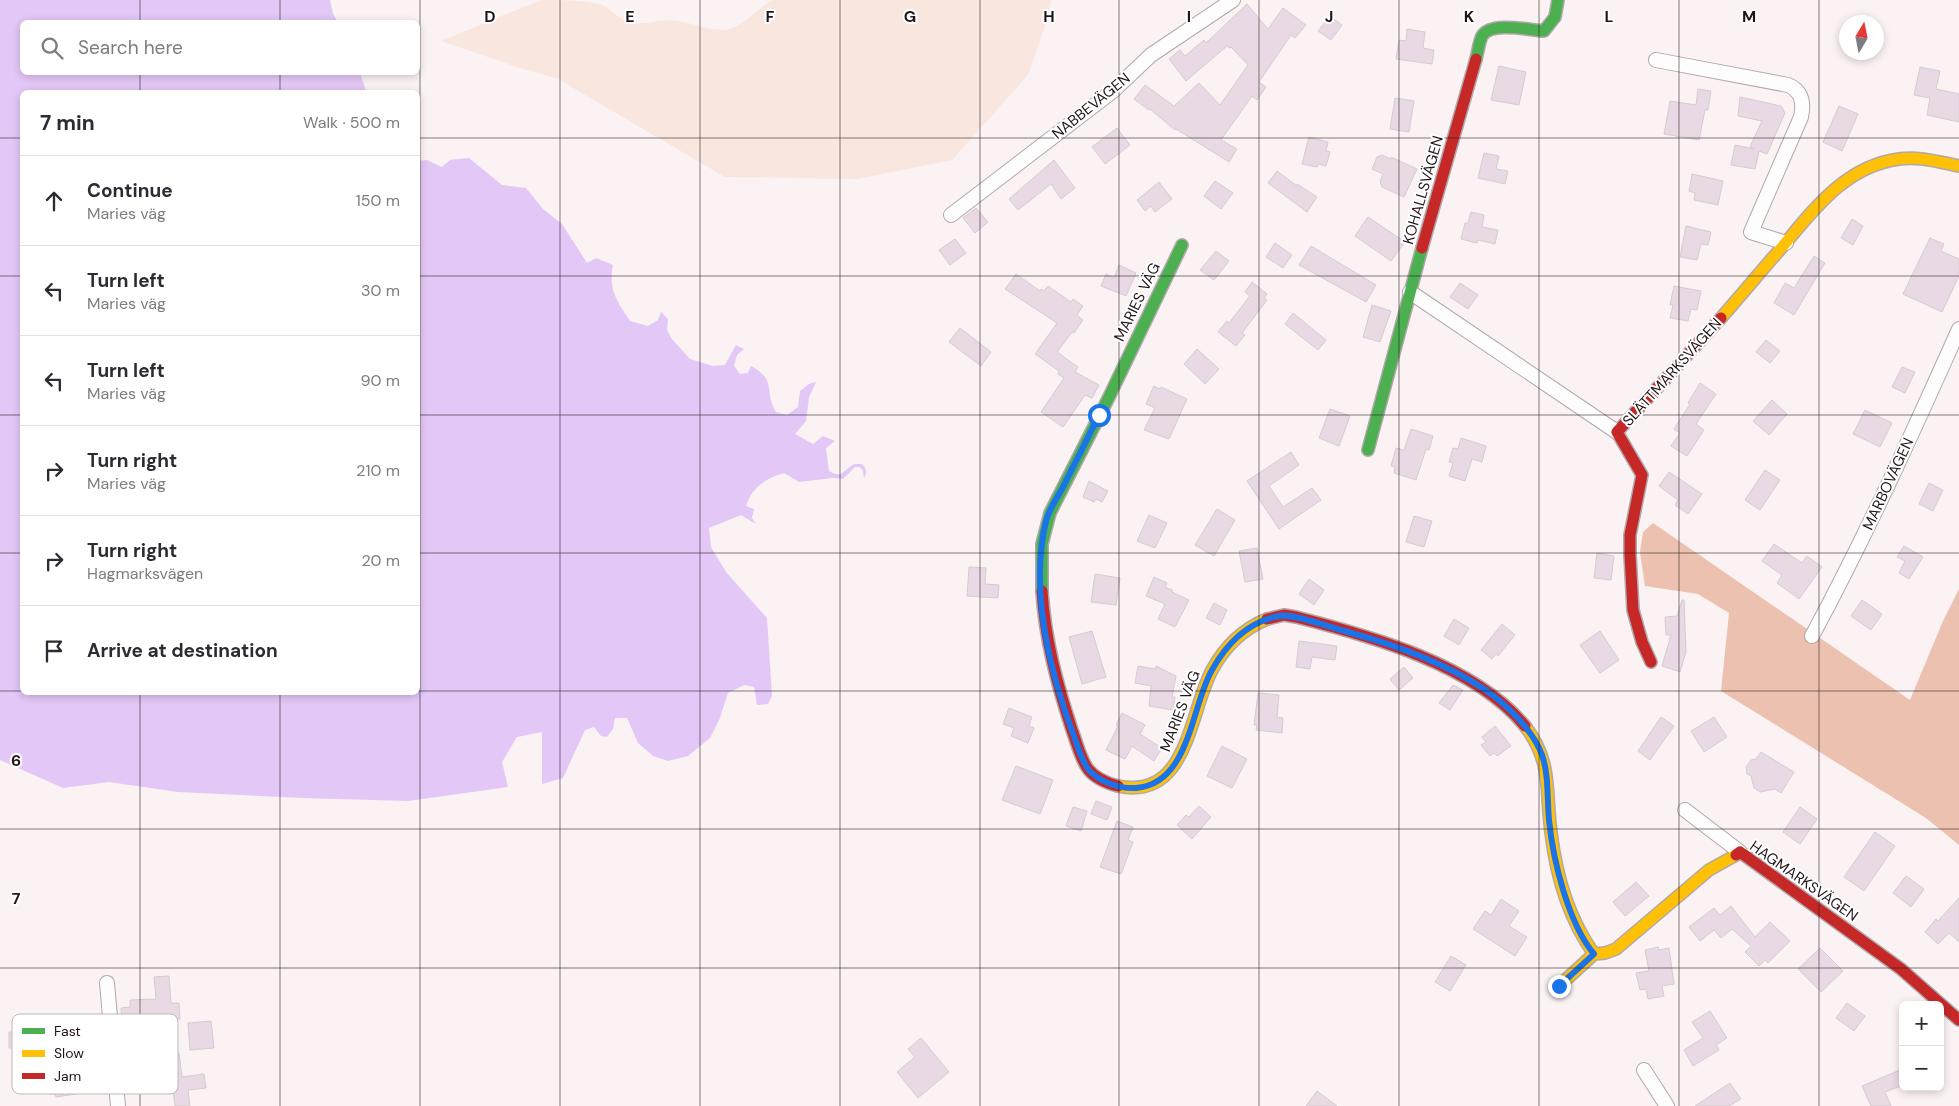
<!DOCTYPE html>
<meta charset="utf-8">
<style>
:root{--surface:#fff;--page:#f7f7f7;--text:#2b2b33;--muted:#7c7c81;--line:#e1e1e2}
body{margin:0;font-family:"DM Sans",sans-serif;background:var(--page);color:var(--text)}
.controls{position:absolute;right:15px;bottom:15px;display:grid;overflow:hidden;border-radius:8px;box-shadow:0 2px 8px #0003}
.controls button{width:45px;height:45px;display:grid;place-items:center;padding:0;border:0;border-bottom:1px solid var(--line);background:var(--surface);color:var(--text);font:25px sans-serif}
.compass{position:absolute;left:1839px;top:15px;width:45px;height:45px;border-radius:50%;background:var(--surface);box-shadow:0 2px 8px #0003;rotate:10deg}
.stop{position:absolute;width:15px;height:15px;margin:-11px;border:4px solid #1a73e8;border-radius:50%;background:#fff}
.stop.end{background:#1a73e8;border-color:#fff;box-shadow:0 1px 5px #0008}
.list{margin:0;padding:0;list-style:none}
h2{display:flex;justify-content:space-between;align-items:center;height:65px;margin:0;padding:0 20px;font-size:21px}
h2 small{font-size:16px;font-weight:400;color:var(--muted)}
.list li{display:grid;grid-template-columns:32px 1fr auto;gap:15px;align-items:center;box-sizing:border-box;height:90px;padding:0 20px;border-top:1px solid var(--line)}
.list b{display:block;font-size:19px;white-space:nowrap}
.list p{margin:0;font-size:16px;white-space:nowrap;color:var(--muted)}
.list em{font-size:16px;font-style:normal;color:var(--muted)}
.icon{flex:none;width:28px;height:28px;fill:none;stroke:currentColor;stroke-width:2;stroke-linecap:round;stroke-linejoin:round}
.map{position:relative;flex:none;width:1959px;height:1106px;overflow:hidden}
.search{position:absolute;background:var(--surface);box-shadow:0 2px 8px #0003;left:20px;top:20px;width:400px;height:55px;display:flex;align-items:center;gap:12px;box-sizing:border-box;padding:0 18px;border-radius:8px;color:var(--muted);font-size:19px}
.panel{position:absolute;background:var(--surface);box-shadow:0 2px 8px #0003;left:20px;top:90px;width:400px;height:605px;border-radius:8px}
.map>svg:first-child{display:block}
.green{fill:#f9e6df}
.forest{fill:#edc1af}
.water{fill:#e3c7f6}
.building{fill:#e9d9e4;stroke:#d4ccd0}
.lines{fill:none;stroke-linecap:round;stroke-linejoin:round}
.street-casing{stroke:#b2a8ab;stroke-width:16}
.fast-casing{stroke:#b2a8ab;stroke-width:14}
.slow-casing{stroke:#b2a8ab;stroke-width:14}
.jam-casing{stroke:#b2a8ab;stroke-width:14}
.street{stroke:#fefdfd;stroke-width:14}
.fast{stroke:#4caf50;stroke-width:11}
.slow{stroke:#ffc107;stroke-width:11}
.jam{stroke:#c62828;stroke-width:11}
.route{stroke:#1a73e8;stroke-width:6}
.grid{fill:none;stroke:#221519;stroke-width:1;stroke-opacity:0.55}
.labels{text-anchor:middle;dominant-baseline:central;stroke-width:4;stroke-linejoin:round;paint-order:stroke}
.street-label{font-size:15px;fill:#221519;stroke:#fff}
.key{fill:#fff;stroke:#bdb9ba;stroke-width:1}
.key-label{font-size:14px;fill:#221519}
.grid-label{font-size:16px;text-anchor:middle;font-weight:bold;fill:#221519;stroke:#fff;stroke-width:4;stroke-linejoin:round;paint-order:stroke}
</style>
<div class="map">
<svg width="1959" height="1106" viewBox="0 0 1959 1106">
<rect width="100%" height="100%" fill="#faf2f3"/>
<path class="green" d="M541,0C561,0 583,0 602,5C611,9 619,19 628,22C644,27 660,18 677,21C693,23 713,33 729,29C747,24 758,7 774,0H1051L1048,17L1028,75L952,160L857,179L725,177L580,92L559,79L517,67L441,41Z"/>
<path class="forest" d="M1653,523L1910,700L1943,621L1959,589V845L1926,818L1721,691L1729,613L1698,594L1645,586L1640,552L1643,532Z"/>
<path class="water" d="M0,0H330L333,14L338,22H22V72L360,73L366,91L365,92H22V692H418V161L427,160L442,167L450,160L469,158L502,185L526,188L543,209L562,224L587,263L596,258L613,265C608,290 617,301 630,321L648,326L658,320L661,312L668,319L667,330L671,338L690,359L713,366L725,365L736,345L744,349L737,355L734,366L740,374L748,373L751,366C778,381 763,390 776,412L787,415L798,407L800,391L809,384L816,382L809,397L806,421L795,434L813,444L823,436L835,441L826,448L829,471C843,479 843,470 854,464H862C867,469 867,473 864,478L863,471L860,467H855L843,479L833,478L799,482L784,473C766,478 752,487 746,506L754,509L752,518L756,524L741,515L709,528L711,547L726,572L767,618L772,696L768,704L757,705L754,687L744,685L728,693L720,718L710,738L688,756L668,761L653,756L638,743L627,718H615L613,729L607,737L601,736L594,727L585,730L563,778L542,784V732L517,737L502,762L508,787L408,801L303,798L178,792L109,782L63,788L0,760Z"/>
<g class="building">
<path d="M1247,4L1268,29L1283,8L1306,25L1295,38L1291,35L1259,82L1266,87L1257,100L1252,96L1221,140L1237,149L1229,162L1176,129L1175,130L1150,109L1149,110L1134,99L1145,85L1174,106L1199,83L1220,105L1248,65L1231,47L1229,48L1227,46L1186,81L1169,59L1180,50L1185,56L1204,40L1206,43Z"/>
<path d="M1330,16L1342,25L1331,40L1318,31Z"/>
<path d="M1407,29L1425,32L1423,48L1434,50L1432,64L1396,59L1399,40L1406,41Z"/>
<path d="M1499,66L1526,72L1519,105L1491,100Z"/>
<path d="M1920,67L1940,71L1936,89L1959,94V122L1927,115L1930,98L1914,95Z"/>
<path d="M1698,89L1711,91L1708,110H1705L1699,140L1664,134L1670,101L1696,105Z"/>
<path d="M1740,97L1781,106L1785,113L1767,154L1759,151L1755,169L1731,165L1735,145L1754,149L1750,147L1762,121L1738,116Z"/>
<path d="M1395,98L1414,101L1409,132L1390,129Z"/>
<path d="M1839,106L1858,114L1842,151L1823,142Z"/>
<path d="M1117,128L1130,145L1105,164L1092,147Z"/>
<path d="M1309,137L1328,142L1326,151L1330,152L1326,166L1318,164L1317,167L1302,164Z"/>
<path d="M1484,153L1499,156L1496,169L1508,171L1505,184L1478,178Z"/>
<path d="M1382,155L1391,159V157L1417,169L1404,197L1382,187L1380,182L1383,174L1372,169L1377,157Z"/>
<path d="M1054,160L1075,188L1061,199L1051,184L1018,210L1009,199Z"/>
<path d="M1277,171L1297,186V184L1317,197L1307,212L1268,183Z"/>
<path d="M1692,174L1723,181L1718,205L1694,200L1695,193L1689,191Z"/>
<path d="M1215,181L1233,193L1221,209L1204,196Z"/>
<path d="M1159,182L1172,199L1155,212L1151,206L1145,211L1137,200Z"/>
<path d="M976,208L988,222L975,233L963,218Z"/>
<path d="M1471,212L1484,215L1482,227L1498,230L1495,244L1478,240L1477,243L1461,239L1465,223H1468Z"/>
<path d="M1368,217L1405,242L1391,261L1355,236Z"/>
<path d="M1852,219L1863,226L1853,245L1841,238Z"/>
<path d="M1686,226L1711,232L1708,245L1701,244L1697,260L1680,257Z"/>
<path d="M1930,238L1944,244L1941,251L1959,259V276L1942,312L1903,294Z"/>
<path d="M955,239L966,253L950,265L939,250Z"/>
<path d="M1275,243L1292,255L1283,268L1266,257Z"/>
<path d="M1311,246L1376,285L1366,302L1299,265Z"/>
<path d="M1216,251L1229,261L1214,280L1200,270Z"/>
<path d="M1814,256L1825,263L1794,315L1774,303L1785,283L1794,288Z"/>
<path d="M1119,265L1136,273L1126,296L1101,286L1106,274L1114,278Z"/>
<path d="M1016,274L1040,291L1041,289L1044,291L1048,286L1071,302L1073,299L1083,306L1077,315L1083,320L1074,333L1072,332L1057,352L1078,367L1075,372L1099,385L1092,398L1085,395L1063,427L1041,412L1064,378L1058,374L1059,371L1035,354L1057,323L1005,289Z"/>
<path d="M1252,282L1267,294L1264,298L1267,300L1242,333L1245,335L1236,346L1218,332L1227,321L1229,323L1250,296L1245,292Z"/>
<path d="M1460,283L1478,295L1468,309L1450,297Z"/>
<path d="M1674,286L1701,291L1697,310L1691,309L1688,321L1670,318L1673,305H1670Z"/>
<path d="M1372,305L1391,311L1380,342L1363,337Z"/>
<path d="M1293,313L1326,340L1318,350L1285,324Z"/>
<path d="M960,328L991,352L981,366L949,342Z"/>
<path d="M1766,340L1780,351L1770,363L1756,352Z"/>
<path d="M1197,349L1219,369L1205,384L1184,364Z"/>
<path d="M1902,367L1915,372L1905,393L1892,387Z"/>
<path d="M1700,383L1716,394L1696,424L1704,430L1687,456L1671,446L1680,433L1674,429L1690,404L1688,403Z"/>
<path d="M1154,386L1160,389L1161,387L1187,399L1169,439L1144,430L1155,408L1146,404Z"/>
<path d="M1772,400L1787,414L1769,435L1753,421Z"/>
<path d="M1330,409L1350,416L1339,446L1319,438Z"/>
<path d="M1865,410L1892,423L1880,447L1853,434Z"/>
<path d="M1411,429L1433,436L1429,450L1426,449L1416,480L1394,473L1395,467L1391,466L1396,448L1404,450Z"/>
<path d="M1461,438L1486,446L1482,462L1472,459L1465,481L1449,476L1453,463L1449,462L1453,448L1458,449Z"/>
<path d="M1291,452L1299,465L1269,486L1283,507L1312,488L1321,500L1279,529L1247,481Z"/>
<path d="M1765,470L1780,480L1760,510L1745,500Z"/>
<path d="M1669,472L1702,494L1688,514L1675,505L1678,500L1659,486Z"/>
<path d="M1089,481L1108,491L1102,502L1096,499L1094,502L1083,497Z"/>
<path d="M1929,483L1943,490L1933,511L1919,504Z"/>
<path d="M1217,509L1235,520L1214,556L1195,545Z"/>
<path d="M1149,515L1167,523L1155,548L1137,541Z"/>
<path d="M1414,516L1432,521L1424,547L1406,542Z"/>
<path d="M1774,544L1802,563L1807,556L1822,567L1799,599L1777,583L1782,575L1762,561Z"/>
<path d="M1904,546L1923,557L1909,579L1899,573L1905,561L1897,557Z"/>
<path d="M1257,548L1263,579L1245,582L1239,551Z"/>
<path d="M1597,553L1614,556L1611,580L1594,578Z"/>
<path d="M969,567L986,568L985,584L999,585L998,598L967,596Z"/>
<path d="M1095,574L1120,578L1116,605L1091,602Z"/>
<path d="M1154,577L1167,583L1165,587L1172,590V592L1189,600L1175,627L1158,619L1165,604L1146,596Z"/>
<path d="M1309,579L1324,590L1314,605L1299,594Z"/>
<path d="M1682,600H1684L1686,652L1680,672L1662,666L1671,635H1666L1665,617L1677,616Z"/>
<path d="M1862,600L1882,614L1871,630L1851,616Z"/>
<path d="M1214,603L1227,610L1220,625L1206,618Z"/>
<path d="M1454,619L1469,628L1459,645L1444,636Z"/>
<path d="M1502,624L1515,635L1498,656L1496,654L1492,659L1481,650Z"/>
<path d="M1092,631L1106,677L1082,684L1069,637Z"/>
<path d="M1600,631L1619,660L1600,673L1580,645Z"/>
<path d="M1299,641L1337,646L1335,660L1312,657L1310,669L1296,667Z"/>
<path d="M1138,666L1155,669L1156,666L1176,676L1172,697H1175L1173,710L1149,706L1151,686L1135,683Z"/>
<path d="M1404,667L1413,678L1399,690L1390,679Z"/>
<path d="M1453,685L1463,690L1450,710L1439,703Z"/>
<path d="M1258,693L1279,695L1277,717L1283,718L1282,733L1256,730L1257,725H1254Z"/>
<path d="M1009,708L1032,717L1029,726L1034,728L1028,743L1011,736L1014,728L1003,724Z"/>
<path d="M1122,713L1145,725L1140,734L1162,748L1154,761L1132,746L1125,759L1106,750L1118,726L1116,725Z"/>
<path d="M1661,717L1674,726L1650,760L1638,751Z"/>
<path d="M1714,717L1727,737L1704,752L1691,731Z"/>
<path d="M1495,726L1511,746L1497,756L1494,753L1490,756L1481,745L1486,742L1482,737Z"/>
<path d="M1222,746L1247,759L1232,788L1207,776Z"/>
<path d="M1761,752L1794,772L1781,793L1775,789L1760,792L1754,788L1751,776L1747,774L1746,767L1751,760L1756,759Z"/>
<path d="M1016,766L1053,780L1040,814L1002,800Z"/>
<path d="M1096,801L1112,807L1107,820L1091,814Z"/>
<path d="M1199,806L1211,817L1192,839L1177,825L1186,815L1189,817Z"/>
<path d="M1073,807L1087,811L1081,831L1066,826Z"/>
<path d="M1800,807L1817,819L1800,844L1783,832Z"/>
<path d="M1117,821L1133,827L1128,840L1133,842L1121,874L1100,867Z"/>
<path d="M1875,832L1895,846L1864,891L1844,877Z"/>
<path d="M1906,876L1924,889L1911,907L1893,893Z"/>
<path d="M1636,882L1649,896L1625,916L1613,902Z"/>
<path d="M1959,898V942L1949,933L1938,944L1925,932L1936,919L1938,921Z"/>
<path d="M1501,899L1519,911L1509,926L1527,937L1515,956L1473,929L1485,911L1491,915Z"/>
<path d="M1731,906L1755,937L1770,922L1790,941L1768,963L1765,960L1759,966L1745,952L1751,946L1732,929L1721,938L1714,930L1700,941L1689,927L1714,908L1720,915Z"/>
<path d="M1658,947L1659,950L1669,948L1674,984L1662,986L1664,996L1648,999L1646,989L1640,990L1636,973L1649,971L1645,950Z"/>
<path d="M1820,948L1843,971L1821,992L1798,969Z"/>
<path d="M1451,956L1466,965L1450,991L1435,982Z"/>
<path d="M169,976L171,1003H179L180,1019L122,1023L121,1008L130,1007V1000L156,999L154,977Z"/>
<path d="M1847,1003L1865,1016L1854,1031L1836,1018Z"/>
<path d="M1710,1011L1727,1038L1716,1045L1719,1050L1693,1066L1684,1050L1703,1038L1692,1022Z"/>
<path d="M40,1017H54V1027H69V1046L23,1045V1048H9V1032H40Z"/>
<path d="M211,1021L214,1048L190,1050L188,1023Z"/>
<path d="M921,1038L949,1072L918,1098L897,1072L915,1057L908,1049Z"/>
<path d="M179,1053L182,1077L204,1074L206,1088L188,1090L190,1106H175L172,1081L141,1085V1082L134,1083L131,1060Z"/>
<path d="M1900,1070L1903,1078V1085L1885,1092L1891,1106H1871L1862,1086Z"/>
<path d="M93,1071L95,1091L56,1097L55,1094H49L48,1081L76,1078L75,1073Z"/>
<path d="M1730,1083L1741,1099L1729,1106H1695Z"/>
<path d="M1317,1091L1337,1106H1306Z"/>
</g>
<g class="lines">
<g class="street-casing">
<g id="street">
<path d="M1656,60L1788,85C1802,91 1804,103 1801,117L1751,232L1786,243"/>
<path d="M951,215L1113,91L1151,55L1233,0"/>
<path d="M1410,292L1617,432"/>
<path d="M1812,636C1866,536 1913,432 1959,329"/>
<path d="M1685,810L1740,852"/>
<path d="M107,983L118,1106"/>
<path d="M1644,1070L1667,1106"/>
</g>
</g>
<g class="fast-casing">
<g id="fast">
<path d="M1476,59C1478,52 1479,42 1482,36C1491,21 1529,30 1544,31L1555,17L1558,0"/>
<path d="M1368,450L1422,248"/>
<path d="M1042,591V544L1050,513L1109,397L1182,245"/>
</g>
</g>
<g class="slow-casing">
<g id="slow">
<path d="M1721,318C1742,294 1762,270 1783,246C1815,208 1846,166 1899,159C1919,156 1939,162 1959,166"/>
<path d="M1525,726C1553,763 1545,789 1551,832C1556,875 1569,919 1594,954"/>
<path d="M1118,786C1188,801 1189,713 1212,670C1225,646 1243,629 1267,619"/>
<path d="M1559,986L1594,954L1605,953L1616,949L1709,870L1736,855"/>
</g>
</g>
<g class="jam-casing">
<g id="jam">
<path d="M1422,248L1476,59"/>
<path d="M1042,591C1045,639 1057,684 1072,730C1077,743 1080,758 1088,769C1095,778 1106,783 1118,786"/>
<path d="M1267,619L1284,615L1296,617C1371,636 1475,665 1525,726"/>
<path d="M1651,662L1642,642L1633,610L1630,555V535L1642,475L1617,432L1721,318"/>
<path d="M1736,855L1740,852L1901,969L1959,1020"/>
</g>
</g>
<use href="#street" class="street"/>
<use href="#fast" class="fast"/>
<use href="#slow" class="slow"/>
<use href="#jam" class="jam"/>
</g>
<g class="lines">
<path class="route" d="M1099,415C1087,440 1074,465 1062,489C1056,499 1049,510 1046,521C1030,588 1049,668 1072,731C1077,743 1080,758 1088,769C1098,782 1121,789 1136,788C1190,784 1191,706 1212,670C1227,643 1248,622 1279,616C1293,613 1332,628 1348,632C1396,645 1443,662 1484,689C1506,704 1533,730 1542,755C1549,775 1547,799 1549,820C1553,860 1568,923 1594,954L1559,986"/>
</g>
<path class="grid" d="M140,0V22M280,0V22M420,0V1106M560,0V1106M700,0V1106M840,0V1106M980,0V1106M1119,0V1106M1259,0V1106M1399,0V1106M1539,0V1106M1679,0V1106M1819,0V1106M140,72V92M280,72V92M0,138H22M418,138H1959M0,276H22M418,276H1959M0,415H22M418,415H1959M0,553H22M418,553H1959M0,691H22M418,691H1959M140,692V1106M280,692V1106M0,829H1959M0,968H1959"/>
<g class="labels">
<g class="street-label">
<text transform="translate(1091 106) rotate(-39)">NABBEVÄGEN</text>
<text transform="translate(1423 190) rotate(-74)">KOHALLSVÄGEN</text>
<text transform="translate(1137 302) rotate(-64)">MARIES VÄG</text>
<text transform="translate(1672 372) rotate(-48)">SLÄTTMARKSVÄGEN</text>
<text transform="translate(1888 484) rotate(-65)">MARBOVÄGEN</text>
<text transform="translate(1180 711) rotate(-69)">MARIES VÄG</text>
<text transform="translate(1804 881) rotate(35)">HAGMARKSVÄGEN</text>
</g>
</g>
<rect x="12" y="1014" width="166" height="80" rx="8" class="key"/>
<rect x="22" y="1028" width="23" height="6" fill="#4caf50"/>
<rect x="22" y="1050" width="23" height="7" fill="#ffc107"/>
<rect x="22" y="1073" width="23" height="6" fill="#c62828"/>
<g class="key-label">
<text x="54" y="1036">Fast</text>
<text x="54" y="1058">Slow</text>
<text x="54" y="1081">Jam</text>
</g>
<g class="grid-label">
<text x="490" y="22">D</text>
<text x="630" y="22">E</text>
<text x="770" y="22">F</text>
<text x="910" y="22">G</text>
<text x="1049" y="22">H</text>
<text x="1189" y="22">I</text>
<text x="1329" y="22">J</text>
<text x="1469" y="22">K</text>
<text x="1609" y="22">L</text>
<text x="1749" y="22">M</text>
<text x="16" y="766">6</text>
<text x="16" y="904">7</text>
</g>
</svg>
<div class="controls">
<button>+</button>
<button>−</button>
</div>
<svg class="compass" viewBox="-18 -18 36 36"><path d="M0-13l5 13h-10z" fill="#e53935"/><path d="M0 13l5-13h-10z" fill="#7c7c81"/></svg>
<div class="stop" style="left:1099px;top:415px"></div>
<div class="stop end" style="left:1559px;top:986px"></div>
<div class="search"><svg class="icon" aria-label="search" viewBox="0 0 24 24"><circle cx="10" cy="10" r="6"/><path d="M15 15l6 6"/></svg>Search here</div>
<section class="panel">
<h2>7 min<small>Walk · 500 m</small></h2>
<ul class="list">
<li><svg class="icon" aria-label="ahead" viewBox="0 0 24 24"><path d="M12 20V5M6 11l6-6 6 6"/></svg><div><b>Continue</b><p>Maries väg</p></div><em>150 m</em></li>
<li><svg class="icon" aria-label="left" viewBox="0 0 24 24"><path d="M17 20v-9H6M10 6l-5 5 5 5"/></svg><div><b>Turn left</b><p>Maries väg</p></div><em>30 m</em></li>
<li><svg class="icon" aria-label="left" viewBox="0 0 24 24"><path d="M17 20v-9H6M10 6l-5 5 5 5"/></svg><div><b>Turn left</b><p>Maries väg</p></div><em>90 m</em></li>
<li><svg class="icon" aria-label="right" viewBox="0 0 24 24"><path d="M7 20v-9h11M14 6l5 5-5 5"/></svg><div><b>Turn right</b><p>Maries väg</p></div><em>210 m</em></li>
<li><svg class="icon" aria-label="right" viewBox="0 0 24 24"><path d="M7 20v-9h11M14 6l5 5-5 5"/></svg><div><b>Turn right</b><p>Hagmarksvägen</p></div><em>20 m</em></li>
<li><svg class="icon" aria-label="arrive" viewBox="0 0 24 24"><path d="M6 21V4h12l-3 4 3 4H6"/></svg><div><b>Arrive at destination</b></div></li>
</ul>
</section>
</div>
